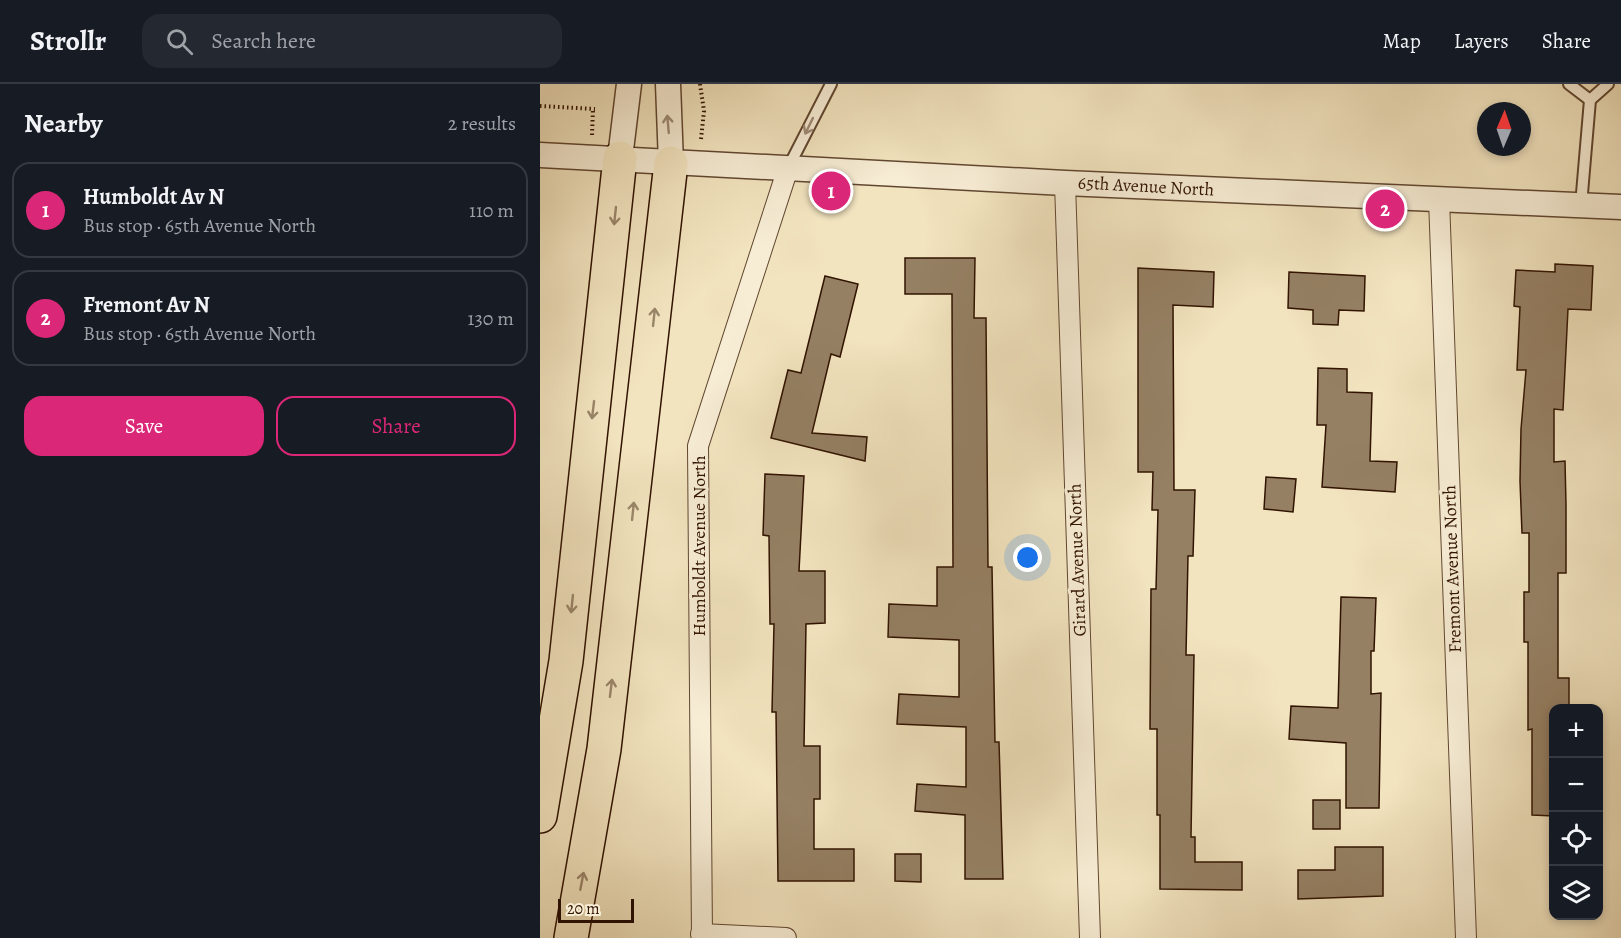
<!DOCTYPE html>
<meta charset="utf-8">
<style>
:root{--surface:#171b24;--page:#242831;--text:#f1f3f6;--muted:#9ea1a6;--line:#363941;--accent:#db2777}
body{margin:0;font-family:Alegreya,serif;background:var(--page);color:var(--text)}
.controls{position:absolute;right:18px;bottom:18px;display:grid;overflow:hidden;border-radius:12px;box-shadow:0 3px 9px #0003}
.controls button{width:54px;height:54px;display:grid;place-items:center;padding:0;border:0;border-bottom:2px solid var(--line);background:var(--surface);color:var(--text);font:30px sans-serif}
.compass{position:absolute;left:937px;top:18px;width:54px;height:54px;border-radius:50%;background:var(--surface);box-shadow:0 3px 9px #0003;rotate:2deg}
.scale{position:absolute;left:18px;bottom:15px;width:76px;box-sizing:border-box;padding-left:6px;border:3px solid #311301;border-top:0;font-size:16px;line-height:21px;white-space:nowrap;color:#311301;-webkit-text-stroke:4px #f7edd5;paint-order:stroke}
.you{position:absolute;left:488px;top:474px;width:21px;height:21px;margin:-15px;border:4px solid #fff;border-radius:50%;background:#1a73e8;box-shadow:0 0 0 9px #1a73e833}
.badge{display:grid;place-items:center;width:39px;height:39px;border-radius:50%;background:var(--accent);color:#fff;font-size:20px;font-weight:700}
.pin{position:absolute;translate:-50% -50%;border:3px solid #fff;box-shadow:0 2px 6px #0006}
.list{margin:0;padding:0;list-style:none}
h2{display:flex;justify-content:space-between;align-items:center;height:78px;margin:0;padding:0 24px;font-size:26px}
h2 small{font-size:20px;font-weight:400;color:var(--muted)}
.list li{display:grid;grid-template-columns:39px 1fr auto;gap:18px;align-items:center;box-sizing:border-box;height:96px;margin:0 12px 12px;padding:0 12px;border:2px solid var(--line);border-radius:18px}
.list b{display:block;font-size:22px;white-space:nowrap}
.list p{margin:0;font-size:20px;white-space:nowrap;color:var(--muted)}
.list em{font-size:20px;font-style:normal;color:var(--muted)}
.actions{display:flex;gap:12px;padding:18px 24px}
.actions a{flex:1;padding:14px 0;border:2px solid var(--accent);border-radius:18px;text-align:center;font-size:21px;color:var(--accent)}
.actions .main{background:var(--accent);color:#fff}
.icon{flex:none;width:33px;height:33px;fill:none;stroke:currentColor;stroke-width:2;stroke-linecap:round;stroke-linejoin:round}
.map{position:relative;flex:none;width:1081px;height:854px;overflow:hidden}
header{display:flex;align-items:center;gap:36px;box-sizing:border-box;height:84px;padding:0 30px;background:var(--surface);border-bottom:2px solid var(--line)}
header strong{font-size:28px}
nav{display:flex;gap:33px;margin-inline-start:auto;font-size:21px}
.search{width:420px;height:54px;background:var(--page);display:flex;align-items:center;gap:15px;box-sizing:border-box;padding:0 21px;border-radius:18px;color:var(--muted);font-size:22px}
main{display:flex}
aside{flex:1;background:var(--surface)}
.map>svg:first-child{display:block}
.building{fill:#958064;stroke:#311301;stroke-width:1.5}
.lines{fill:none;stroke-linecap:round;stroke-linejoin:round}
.service-casing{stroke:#614730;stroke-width:14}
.minor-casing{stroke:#614730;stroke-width:22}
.tertiary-casing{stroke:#614730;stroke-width:27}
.motorway-casing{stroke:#311301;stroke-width:36}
.path{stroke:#311301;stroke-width:4;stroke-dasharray:1.5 3;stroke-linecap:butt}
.service{stroke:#f7edd5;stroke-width:10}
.minor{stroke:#f7edd5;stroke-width:20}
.tertiary{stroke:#f7edd5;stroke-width:24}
.motorway{stroke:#f2e4bf;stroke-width:33}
.oneway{stroke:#9e8b76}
.oneway2{stroke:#9b866a}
.labels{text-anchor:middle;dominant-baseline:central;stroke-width:6;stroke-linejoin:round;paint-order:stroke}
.street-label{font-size:18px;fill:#311301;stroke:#f7edd5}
</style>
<header>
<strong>Strollr</strong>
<div class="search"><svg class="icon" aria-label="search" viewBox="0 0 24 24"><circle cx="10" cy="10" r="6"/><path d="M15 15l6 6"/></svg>Search here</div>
<nav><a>Map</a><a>Layers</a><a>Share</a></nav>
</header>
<main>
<aside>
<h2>Nearby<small>2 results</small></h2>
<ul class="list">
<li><span class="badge">1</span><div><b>Humboldt Av N</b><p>Bus stop · 65th Avenue North</p></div><em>110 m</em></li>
<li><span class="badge">2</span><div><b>Fremont Av N</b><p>Bus stop · 65th Avenue North</p></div><em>130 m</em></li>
</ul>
<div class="actions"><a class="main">Save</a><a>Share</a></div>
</aside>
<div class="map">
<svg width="1081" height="854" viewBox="0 0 1081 854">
<rect width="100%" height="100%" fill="#f2e4bf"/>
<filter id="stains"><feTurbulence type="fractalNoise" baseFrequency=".00333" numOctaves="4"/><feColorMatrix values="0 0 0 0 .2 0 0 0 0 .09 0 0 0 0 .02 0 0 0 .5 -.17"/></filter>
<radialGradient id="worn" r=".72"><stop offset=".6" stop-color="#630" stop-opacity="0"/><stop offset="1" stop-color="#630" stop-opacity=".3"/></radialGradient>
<g class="building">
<path d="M365,174H435L434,234H446L448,483H452L455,658H459L463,795H425V731L375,727L377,700L426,703V643L357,640L359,610L419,613V556L348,553L349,520L397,522V483H413L412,210H365Z"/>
<path d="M1015,180L1053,182L1051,226L1028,225L1023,326L1014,325V378L1025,377L1026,421V489H1018V594H1029V624H1014V732L992,731V645L988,646V558H984V508H989V449H982L980,397L981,345L986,286H977L980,223L974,222L976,186L1015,188Z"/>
<path d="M598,184L674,188L673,223L633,221L634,406H655L653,472H648L646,571H654L651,753H655V778H702V806L620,805V731H617V645H610L611,505H616L618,426H612L613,388H598Z"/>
<path d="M749,188L825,192L824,227L799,226L798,241L773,240V226L748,224Z"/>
<path d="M285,192L318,200L300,273L291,270L272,349L327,353L325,377L231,354L248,286L261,289Z"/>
<path d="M778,284L807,285V308L832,309L830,377L857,378L855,408L782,403L786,341H777Z"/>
<path d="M225,390L264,392L259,487H285V539L266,540L264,662H280V715H274V765H314V797H238L236,628H232L234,540H230L229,452L223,451Z"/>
<path d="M726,393L756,395L753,428L724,425Z"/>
<path d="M801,513L836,514L834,567H831V610L841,609L839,724H806V659L749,655L751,622L798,624Z"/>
<rect x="773" y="716" width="27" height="29"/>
<path d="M795,763H843V812L758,815V786H795Z"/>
<path d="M355,770H381V798L355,797Z"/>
</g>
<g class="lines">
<g class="service-casing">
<g id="service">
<path d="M1029,0L1050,16"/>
<path d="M248,84L291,0"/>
<path d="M1041,121L1050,16L1068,0"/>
</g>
</g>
<g class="minor-casing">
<g id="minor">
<path d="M525,99L550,854"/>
<path d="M899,115L926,854"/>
<path d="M161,850L246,854"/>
<path d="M162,854L158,362L248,84"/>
</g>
</g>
<g class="tertiary-casing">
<g id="tertiary">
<path d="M128,0L131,79"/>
<path d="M0,71L525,99L1081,123"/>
<path d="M80,74L89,0"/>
</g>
</g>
<g class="motorway-casing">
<g id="motorway">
<path d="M0,732L26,577L80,74"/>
<path d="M31,854L64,665L131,79"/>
</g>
</g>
<g class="path">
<path d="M160,0L164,27L161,55"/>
<path d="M0,22L55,25"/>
<path d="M52,51L53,25"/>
</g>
<use href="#service" class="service"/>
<use href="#minor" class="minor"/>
<use href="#tertiary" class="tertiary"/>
<use href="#motorway" class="motorway"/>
</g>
<defs><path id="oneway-shaft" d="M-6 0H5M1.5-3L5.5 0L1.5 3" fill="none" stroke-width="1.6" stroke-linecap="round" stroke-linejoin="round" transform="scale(1.5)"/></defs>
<g class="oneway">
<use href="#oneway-shaft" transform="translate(128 40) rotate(-95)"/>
<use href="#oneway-shaft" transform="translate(269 42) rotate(116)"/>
</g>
<g class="oneway2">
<use href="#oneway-shaft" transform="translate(75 132) rotate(96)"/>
<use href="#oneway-shaft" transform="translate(114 233) rotate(-84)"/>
<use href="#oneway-shaft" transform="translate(53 326) rotate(97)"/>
<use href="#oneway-shaft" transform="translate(93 427) rotate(-84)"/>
<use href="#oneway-shaft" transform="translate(32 520) rotate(96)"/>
<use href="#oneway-shaft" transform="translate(71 604) rotate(-83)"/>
<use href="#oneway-shaft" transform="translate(42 797) rotate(-79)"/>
</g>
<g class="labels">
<g class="street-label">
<text transform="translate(606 102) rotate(3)">65th Avenue North</text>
<text transform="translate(159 462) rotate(-90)">Humboldt Avenue North</text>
<text transform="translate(537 476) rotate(-92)">Girard Avenue North</text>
<text transform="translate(912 485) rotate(-92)">Fremont Avenue North</text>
</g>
</g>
<rect width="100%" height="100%" filter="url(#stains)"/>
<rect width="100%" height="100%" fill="url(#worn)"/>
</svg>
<div class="controls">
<button>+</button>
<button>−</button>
<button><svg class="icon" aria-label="locate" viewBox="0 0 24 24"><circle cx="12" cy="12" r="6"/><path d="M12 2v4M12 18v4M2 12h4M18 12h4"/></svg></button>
<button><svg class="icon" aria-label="layers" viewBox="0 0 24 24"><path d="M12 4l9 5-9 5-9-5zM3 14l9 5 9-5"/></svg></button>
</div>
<svg class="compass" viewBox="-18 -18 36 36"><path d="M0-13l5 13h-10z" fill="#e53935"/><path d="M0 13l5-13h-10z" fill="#9ea1a6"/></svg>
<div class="scale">20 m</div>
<div class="you"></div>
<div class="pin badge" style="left:291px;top:107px">1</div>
<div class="pin badge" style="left:845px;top:125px">2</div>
</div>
</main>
